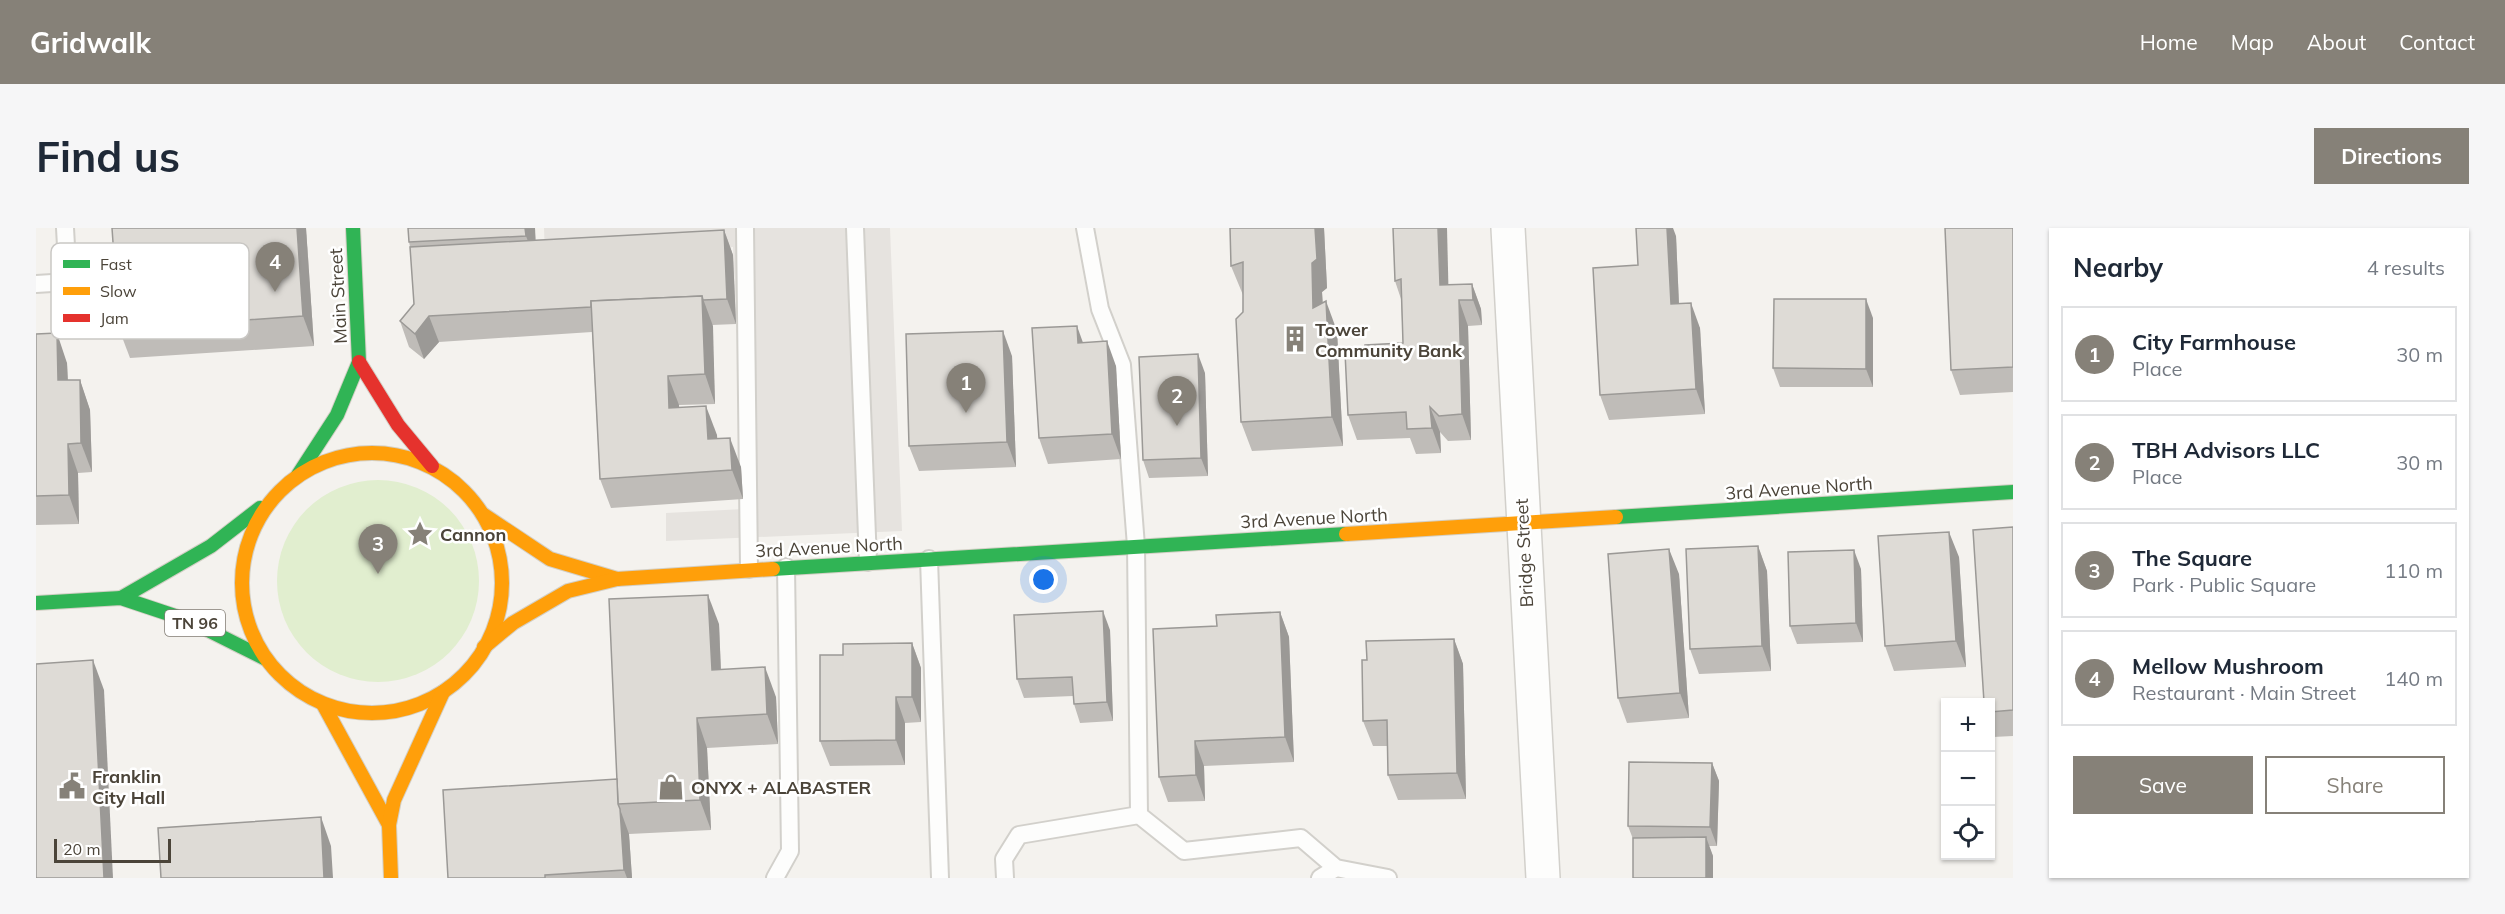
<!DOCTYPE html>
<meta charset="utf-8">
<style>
:root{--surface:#fff;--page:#f6f6f7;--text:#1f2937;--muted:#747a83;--line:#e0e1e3;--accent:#868178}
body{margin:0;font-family:Mulish,sans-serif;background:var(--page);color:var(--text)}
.controls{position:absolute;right:18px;bottom:18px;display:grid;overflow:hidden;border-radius:0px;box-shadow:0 2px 4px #0004}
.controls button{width:54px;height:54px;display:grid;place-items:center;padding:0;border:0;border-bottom:2px solid var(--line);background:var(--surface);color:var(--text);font:30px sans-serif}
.scale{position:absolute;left:18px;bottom:15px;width:117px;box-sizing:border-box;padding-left:6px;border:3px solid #4b4439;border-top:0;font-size:16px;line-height:21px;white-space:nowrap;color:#4b4439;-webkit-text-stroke:4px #fff;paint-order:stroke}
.you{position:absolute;left:1008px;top:352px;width:21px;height:21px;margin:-15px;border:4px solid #fff;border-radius:50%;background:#1a73e8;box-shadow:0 0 0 9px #1a73e833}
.badge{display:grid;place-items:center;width:39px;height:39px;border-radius:50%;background:var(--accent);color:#fff;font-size:20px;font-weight:700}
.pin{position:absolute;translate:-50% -50px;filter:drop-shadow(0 2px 3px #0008)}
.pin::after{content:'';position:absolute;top:32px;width:21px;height:18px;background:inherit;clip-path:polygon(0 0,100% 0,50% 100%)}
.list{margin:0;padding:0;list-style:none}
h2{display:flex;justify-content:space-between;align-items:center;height:78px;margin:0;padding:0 24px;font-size:26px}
h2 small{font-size:20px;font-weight:400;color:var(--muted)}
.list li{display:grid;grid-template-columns:39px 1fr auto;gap:18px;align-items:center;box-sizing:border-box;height:96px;margin:0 12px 12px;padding:0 12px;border:2px solid var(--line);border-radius:0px}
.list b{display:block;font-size:22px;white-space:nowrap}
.list p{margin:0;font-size:20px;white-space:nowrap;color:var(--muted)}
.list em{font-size:20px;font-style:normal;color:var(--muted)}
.actions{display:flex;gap:12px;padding:18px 24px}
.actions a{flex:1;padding:14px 0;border:2px solid var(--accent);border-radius:0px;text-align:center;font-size:21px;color:var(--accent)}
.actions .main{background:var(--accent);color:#fff}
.icon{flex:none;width:33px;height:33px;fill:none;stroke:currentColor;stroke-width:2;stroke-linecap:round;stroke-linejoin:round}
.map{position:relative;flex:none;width:1977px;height:650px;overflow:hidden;border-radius:0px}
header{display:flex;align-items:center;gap:36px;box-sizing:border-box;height:84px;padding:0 30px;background:var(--accent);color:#fff}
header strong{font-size:28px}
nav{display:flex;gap:33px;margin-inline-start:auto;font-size:21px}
.intro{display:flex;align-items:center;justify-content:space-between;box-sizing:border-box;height:144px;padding:0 36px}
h1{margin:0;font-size:42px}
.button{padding:15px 27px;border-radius:0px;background:var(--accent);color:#fff;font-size:21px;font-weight:700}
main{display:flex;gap:36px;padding:0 36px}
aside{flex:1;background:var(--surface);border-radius:0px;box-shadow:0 2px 4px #0004}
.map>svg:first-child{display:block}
.green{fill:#e1eecf}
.parking{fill:#e6e3df}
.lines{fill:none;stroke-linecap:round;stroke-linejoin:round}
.lane-casing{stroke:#d2d0cb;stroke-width:20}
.street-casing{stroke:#d2d0cb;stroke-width:36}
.fast-casing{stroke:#d3cfc5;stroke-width:16}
.slow-casing{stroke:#d3cfc5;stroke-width:16}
.jam-casing{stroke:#d3cfc5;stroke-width:16}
.lane{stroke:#fdfdfc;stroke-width:16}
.street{stroke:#fdfdfc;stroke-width:33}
.fast{stroke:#30b455;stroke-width:14}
.slow{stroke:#ff9f0a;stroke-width:14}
.jam{stroke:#e5322d;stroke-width:14}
.wall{fill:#bfbcb8}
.shaded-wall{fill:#9b9996}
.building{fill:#dedbd6;stroke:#9b9996;stroke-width:1.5}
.labels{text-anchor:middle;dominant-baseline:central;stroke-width:5;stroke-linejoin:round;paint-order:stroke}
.shield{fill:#fff;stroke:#817c74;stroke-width:1.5}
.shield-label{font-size:16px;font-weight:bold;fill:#4b4439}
.street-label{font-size:18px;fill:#4b4439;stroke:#fff}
.poi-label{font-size:18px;font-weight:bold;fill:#4b4439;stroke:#fff;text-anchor:start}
.key{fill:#fff;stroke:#c9c7c4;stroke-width:1.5}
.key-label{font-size:16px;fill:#4b4439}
</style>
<header>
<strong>Gridwalk</strong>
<nav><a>Home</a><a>Map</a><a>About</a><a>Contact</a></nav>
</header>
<div class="intro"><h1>Find us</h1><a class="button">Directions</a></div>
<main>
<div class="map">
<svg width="1977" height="650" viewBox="0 0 1977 650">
<rect width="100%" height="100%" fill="#f4f2ee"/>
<circle class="green" cx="342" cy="353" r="101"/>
<path class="parking" d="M508,0H854L866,303L630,313V285L708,281L697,19L509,28Z"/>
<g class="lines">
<g class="lane-casing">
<g id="lane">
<path d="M709,0L713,341"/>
<path d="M819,0L832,334"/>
<path d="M1049,0L1064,81L1086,137L1100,318L1103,587"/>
<path d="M0,56L32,54L29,0"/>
<path d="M893,331L904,650"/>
<path d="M739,650L754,623L750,339"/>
<path d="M969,650L968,631L983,607L1103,587L1148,623L1265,610L1300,640L1352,650"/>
<path d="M1284,650L1300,640"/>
</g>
</g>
<g class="street-casing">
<path id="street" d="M1472,0L1507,650"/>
</g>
<g class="fast-casing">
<g id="fast">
<path d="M262,247L301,187L323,134L317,0"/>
<path d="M1580,289L1977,264"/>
<path d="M737,341L1310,306"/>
<path d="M85,370L175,318L224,280"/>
<path d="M0,375L85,370L154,393L230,431"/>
</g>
</g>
<g class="slow-casing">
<g id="slow">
<circle cx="336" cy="355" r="130"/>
<path d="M448,287L514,331L581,351"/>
<path d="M1310,306L1580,289"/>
<path d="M448,419L477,395L532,363L581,351L737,341"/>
<path d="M287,476L353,597"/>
<path d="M355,650L353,597L358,572L407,464"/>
</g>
</g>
<g class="jam-casing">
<path id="jam" d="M323,134L362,197L396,238"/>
</g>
<use href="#lane" class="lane"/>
<use href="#street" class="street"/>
<use href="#fast" class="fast"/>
<use href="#slow" class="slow"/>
<use href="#jam" class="jam"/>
</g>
<g class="wall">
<path d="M270,0L278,118L94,130L83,101Z"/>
<path d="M499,0V12L688,2L697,27L700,96L676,97L679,176L643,177V179L681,207V211L705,239L707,271L575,280L564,251L556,104L403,114L388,131L373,119L364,93L378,76L374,19L373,14Z"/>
<path d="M1194,0H1288L1291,60L1286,64L1287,75L1301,103L1307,218L1216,223L1205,194L1207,67L1195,38Z"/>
<path d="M1357,0L1412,56H1436L1445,81L1446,97L1432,98L1435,212L1412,213L1404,204L1405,225L1380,226L1374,210L1321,212L1312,187L1329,124L1367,115L1365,71L1359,53Z"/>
<path d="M1977,0V164L1924,167L1915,142Z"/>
<path d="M1640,8L1643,75L1664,100L1669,186L1573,192L1564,167L1602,37Z"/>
<path d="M1837,90V159H1744L1737,140Z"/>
<path d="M0,106L31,135L32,152H44L54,182L56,244L42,245L43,296L0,297Z"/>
<path d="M1047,115L1080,138L1085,231L1012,236L1003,210Z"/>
<path d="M976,128L980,239L883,243L873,218Z"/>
<path d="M1169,145L1172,248L1113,250L1107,232Z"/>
<path d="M1977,299V508L1957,509L1954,502V474Z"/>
<path d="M1722,318L1731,343L1735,443L1663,446L1654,421Z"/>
<path d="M1923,329L1930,439L1858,443L1849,418Z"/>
<path d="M1825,341L1827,414L1761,416L1754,398Z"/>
<path d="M1643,346L1653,490L1591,495L1582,470Z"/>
<path d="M1244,384L1253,409L1258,534L1168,538L1169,573L1132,574L1123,549L1181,398Z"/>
<path d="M683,396L685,442L740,469L742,516L671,520L675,602L593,606L596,650H412L581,551Z"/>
<path d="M1074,402L1077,493L1044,495L1038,476L1037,468L988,470L981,451Z"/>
<path d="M1418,411L1427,436L1430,571L1362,572L1352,547V518H1337L1327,493L1331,432Z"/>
<path d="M876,415L885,440V494L869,495V537L794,538L784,513L807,427Z"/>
<path d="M1676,535L1683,553L1681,618H1673L1677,628L1597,611L1592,598Z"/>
</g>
<g class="shaded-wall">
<path d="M261,0H270L278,118L267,88Z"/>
<path d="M489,0H499L501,37L490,8Z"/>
<path d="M1279,0H1288L1291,60L1286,64L1288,109L1277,80L1276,35Z"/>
<path d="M1402,0H1411L1413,82L1404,57Z"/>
<path d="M1631,0H1637L1640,8L1644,101L1635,76Z"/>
<path d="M688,2L697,27L700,96L691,71Z"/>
<path d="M1436,56L1445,81L1446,97L1437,72Z"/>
<path d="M666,68L677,98L679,176L669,146Z"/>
<path d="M1830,71L1837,90V159L1830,141Z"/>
<path d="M1423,72L1432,98L1435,212L1426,186Z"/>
<path d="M1290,73L1301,103L1307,218L1296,189Z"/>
<path d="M1655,75L1664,100L1669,186L1660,161Z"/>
<path d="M393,88L403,114L388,131L379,106Z"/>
<path d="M1041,98L1050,123L1042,115Z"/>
<path d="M967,103L976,128L980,239L971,214Z"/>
<path d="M21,105L31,135L33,182L22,152Z"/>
<path d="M1071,113L1080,138L1085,231L1076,206Z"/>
<path d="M1162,126L1169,145L1172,248L1165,230Z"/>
<path d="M632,148L643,177L644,209L633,180Z"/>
<path d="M44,152L54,182L56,244L45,215Z"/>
<path d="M670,178L681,207L683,241L672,211Z"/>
<path d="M1394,179L1404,204L1405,225L1396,200Z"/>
<path d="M694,210L705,239L707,271L696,242Z"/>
<path d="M32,216L42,245L43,296L33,267Z"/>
<path d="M1913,304L1923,329L1930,439L1920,413Z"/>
<path d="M1722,318L1731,343L1735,443L1726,418Z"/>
<path d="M1633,321L1643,346L1653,490L1644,465Z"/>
<path d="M1818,322L1825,341L1827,414L1820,395Z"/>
<path d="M672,367L683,396L686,472L676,442Z"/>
<path d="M1067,383L1074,402L1077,493L1071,474Z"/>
<path d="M1244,384L1253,409L1258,534L1249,509Z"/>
<path d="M1418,411L1427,436L1430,571L1421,545Z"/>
<path d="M876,415L885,440V494L876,469Z"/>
<path d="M57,432L68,462L77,650H68Z"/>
<path d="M729,439L740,469L742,516L731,486Z"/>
<path d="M860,469L869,495V537L860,512Z"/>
<path d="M661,490L671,520L675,602L664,572Z"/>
<path d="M1159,513L1168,538L1169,573L1160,547Z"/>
<path d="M1676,535L1683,553L1681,618L1674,599Z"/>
<path d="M584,581L593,606L596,650H591L588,642Z"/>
<path d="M285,589L295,618L297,650H288Z"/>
<path d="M1670,609L1677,628V650H1670Z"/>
</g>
<g class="building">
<path d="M76,0H261L267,88L83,101Z"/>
<path d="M372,0H489L490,8L373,14Z"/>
<path d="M1194,0H1279L1281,31L1276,35L1277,80L1290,73L1296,189L1205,194L1200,91L1207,84V34L1195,38Z"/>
<path d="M1357,0H1402L1404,57L1436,56L1437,72H1423L1426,186L1403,188L1394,179L1396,200L1371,201L1370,184L1312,187L1309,124H1329V117L1367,115L1365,51L1359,53Z"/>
<path d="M1600,0H1631L1635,76L1655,75L1660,161L1564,167L1557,40L1602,37Z"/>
<path d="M1909,0H1977V139L1915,142Z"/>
<path d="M688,2L691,71L667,72L666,68L555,73V79L393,88L379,106L364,93L378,76L374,19Z"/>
<path d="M666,68L669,146L632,148L633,180L670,178L672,211L694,210L696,242L564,251L555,73Z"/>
<path d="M1738,71H1830V141L1737,140Z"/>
<path d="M1041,98L1042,115L1071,113L1076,206L1003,210L996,100Z"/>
<path d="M967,103L971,214L873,218L870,106Z"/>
<path d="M21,105L22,152H44L45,215L32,216L33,267L0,268V106Z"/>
<path d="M1162,126L1165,230L1107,232L1103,129Z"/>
<path d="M1977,299V482L1954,484V474H1948L1937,302Z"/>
<path d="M1913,304L1920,413L1849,418L1842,308Z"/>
<path d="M1722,318L1726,418L1654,421L1650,321Z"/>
<path d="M1633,321L1644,465L1582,470L1572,326Z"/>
<path d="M1818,322L1820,395L1754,398L1752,324Z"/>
<path d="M672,367L676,442L729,439L731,486L661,490L664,572L582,576L573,371Z"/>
<path d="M1067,383L1071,474L1038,476L1036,449L981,451L978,387Z"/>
<path d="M1244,384L1249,509L1159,513L1160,547L1123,549L1117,401L1181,398L1180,387Z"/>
<path d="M1418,411L1421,545L1352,547L1351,492L1327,493L1326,432H1331L1330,413Z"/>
<path d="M876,415V469H860V512L784,513V427H807V416Z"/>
<path d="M57,432L68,650H0V436Z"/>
<path d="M1593,534L1676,535L1674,599L1592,598Z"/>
<path d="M581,551L582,576L584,581L588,642L509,647V650H412L407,562Z"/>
<path d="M285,589L288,650H125L122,600Z"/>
<path d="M1670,609V650H1597V610Z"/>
</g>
<defs>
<g id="building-bare" transform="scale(2.07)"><path d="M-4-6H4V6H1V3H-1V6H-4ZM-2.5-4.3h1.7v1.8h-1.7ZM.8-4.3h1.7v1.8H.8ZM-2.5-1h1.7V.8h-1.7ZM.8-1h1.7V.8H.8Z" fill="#868178" stroke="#fff" stroke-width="2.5" paint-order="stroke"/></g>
<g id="sight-bare" transform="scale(2.07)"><path d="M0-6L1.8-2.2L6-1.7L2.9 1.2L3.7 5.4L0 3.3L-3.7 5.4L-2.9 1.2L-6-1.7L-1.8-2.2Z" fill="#868178" stroke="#fff" stroke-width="2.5" paint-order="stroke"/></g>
<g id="civic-bare" transform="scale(2.07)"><path d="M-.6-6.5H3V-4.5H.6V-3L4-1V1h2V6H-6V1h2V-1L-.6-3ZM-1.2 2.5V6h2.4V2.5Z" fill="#868178" stroke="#fff" stroke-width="2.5" paint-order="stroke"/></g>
<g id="shop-bare" transform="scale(2.07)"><path d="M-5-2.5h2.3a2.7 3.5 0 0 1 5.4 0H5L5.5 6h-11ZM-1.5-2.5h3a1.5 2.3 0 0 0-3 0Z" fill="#868178" stroke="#fff" stroke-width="2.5" paint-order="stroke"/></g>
</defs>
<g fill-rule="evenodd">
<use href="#building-bare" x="1259" y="111"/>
<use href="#sight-bare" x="384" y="306"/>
<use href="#civic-bare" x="36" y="558"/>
<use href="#shop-bare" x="635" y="559"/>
</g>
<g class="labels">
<rect class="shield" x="129" y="382" width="60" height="26" rx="4.5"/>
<g class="shield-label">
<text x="159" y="395">TN 96</text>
</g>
<g class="street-label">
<text transform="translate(302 68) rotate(-93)">Main Street</text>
<text transform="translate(1763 260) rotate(-4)">3rd Avenue North</text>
<text transform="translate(1278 290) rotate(-3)">3rd Avenue North</text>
<text transform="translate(793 319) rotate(-3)">3rd Avenue North</text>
<text transform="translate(1488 325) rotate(-93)">Bridge Street</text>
</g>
<g class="poi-label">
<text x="1279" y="101">Tower<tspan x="1279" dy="21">Community Bank</tspan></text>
<text x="404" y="306">Cannon</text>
<text x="56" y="548">Franklin<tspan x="56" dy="21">City Hall</tspan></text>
<text x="655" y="559">ONYX + ALABASTER</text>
</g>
</g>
<rect x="15" y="15" width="198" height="96" rx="9" class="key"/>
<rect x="27" y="32" width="27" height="8" fill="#30b455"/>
<rect x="27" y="59" width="27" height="8" fill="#ff9f0a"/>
<rect x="27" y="86" width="27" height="8" fill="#e5322d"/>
<g class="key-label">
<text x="64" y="42">Fast</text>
<text x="64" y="69">Slow</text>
<text x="64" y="96">Jam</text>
</g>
</svg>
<div class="controls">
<button>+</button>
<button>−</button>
<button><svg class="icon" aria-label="locate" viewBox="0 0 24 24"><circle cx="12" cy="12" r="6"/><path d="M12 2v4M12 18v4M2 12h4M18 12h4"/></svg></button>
</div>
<div class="scale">20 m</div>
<div class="you"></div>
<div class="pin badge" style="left:930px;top:185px">1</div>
<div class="pin badge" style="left:1141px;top:198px">2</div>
<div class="pin badge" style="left:342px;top:346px">3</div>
<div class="pin badge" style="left:239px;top:64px">4</div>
</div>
<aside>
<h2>Nearby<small>4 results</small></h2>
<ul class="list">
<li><span class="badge">1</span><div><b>City Farmhouse</b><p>Place</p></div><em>30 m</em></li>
<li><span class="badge">2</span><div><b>TBH Advisors LLC</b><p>Place</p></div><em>30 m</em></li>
<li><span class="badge">3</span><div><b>The Square</b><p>Park · Public Square</p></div><em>110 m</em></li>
<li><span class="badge">4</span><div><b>Mellow Mushroom</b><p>Restaurant · Main Street</p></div><em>140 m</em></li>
</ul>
<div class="actions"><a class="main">Save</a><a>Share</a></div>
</aside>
</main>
